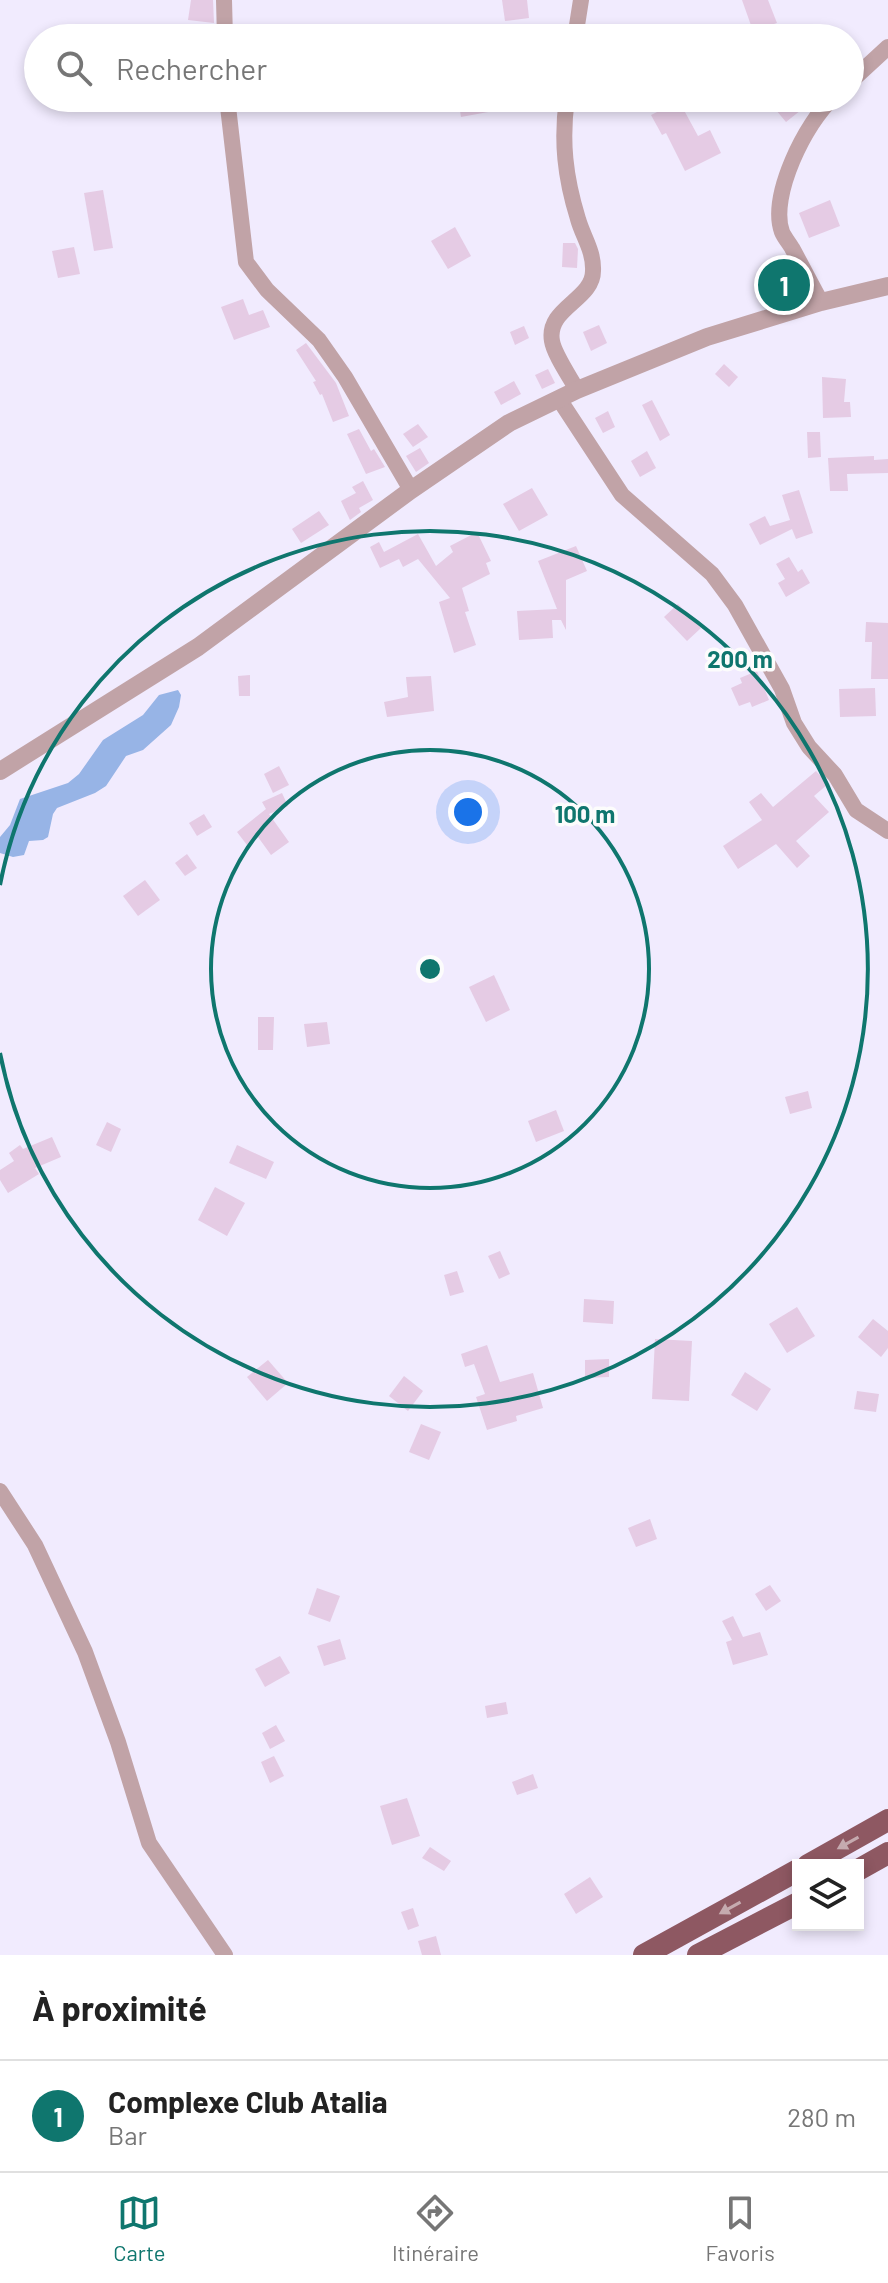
<!DOCTYPE html>
<html lang="fr">
<meta charset="utf-8">
<style>
:root{--surface:#fff;--page:#f2f2f2;--text:#222;--muted:#767676;--line:#e0e0e0;--accent:#0f766e}
body{margin:0;font-family:Barlow,sans-serif;background:var(--page);color:var(--text)}
.controls{position:absolute;right:24px;bottom:24px;display:grid;overflow:hidden;border-radius:0px;box-shadow:0 4px 12px #0003}
.controls button{width:72px;height:72px;display:grid;place-items:center;padding:0;border:0;border-bottom:2px solid var(--line);background:var(--surface);color:var(--text);font:40px sans-serif}
.you{position:absolute;left:468px;top:812px;width:28px;height:28px;margin:-20px;border:6px solid #fff;border-radius:50%;background:#1a73e8;box-shadow:0 0 0 12px #1a73e833}
.badge{display:grid;place-items:center;width:52px;height:52px;border-radius:50%;background:var(--accent);color:#fff;font-size:26px;font-weight:700}
.pin{position:absolute;translate:-50% -50%;border:4px solid #fff;box-shadow:0 2px 8px #0006}
.list{margin:0;padding:0;list-style:none}
h2{display:flex;justify-content:space-between;align-items:center;height:104px;margin:0;padding:0 32px;font-size:34px}
h2 small{font-size:26px;font-weight:400;color:var(--muted)}
.list li{display:grid;grid-template-columns:52px 1fr auto;gap:24px;align-items:center;box-sizing:border-box;height:112px;padding:0 32px;border-top:2px solid var(--line)}
.list b{display:block;font-size:30px;white-space:nowrap}
.list p{margin:0;font-size:26px;white-space:nowrap;color:var(--muted)}
.list em{font-size:26px;font-style:normal;color:var(--muted)}
.icon{flex:none;width:44px;height:44px;fill:none;stroke:currentColor;stroke-width:2;stroke-linecap:round;stroke-linejoin:round}
.map{position:relative;flex:none;width:888px;height:1955px;overflow:hidden}
.search{position:absolute;background:var(--surface);box-shadow:0 4px 12px #0003;left:24px;right:24px;top:24px;height:88px;display:flex;align-items:center;gap:20px;box-sizing:border-box;padding:0 28px;border-radius:44px;color:var(--muted);font-size:30px}
.sheet{height:216px;background:var(--surface)}
nav{display:flex;justify-content:space-around;align-items:center;box-sizing:border-box;height:112px;border-top:2px solid var(--line);background:var(--surface);font-size:22px;color:var(--muted)}
nav a{display:grid;justify-items:center;gap:4px}
nav .on{color:var(--accent)}
.map>svg:first-child{display:block}
.water{fill:#97b4e6}
.building{fill:#e5cbe4}
.lines{fill:none;stroke-linecap:round;stroke-linejoin:round}
.minor{stroke:#c1a3a7;stroke-width:16}
.tertiary{stroke:#c1a3a7;stroke-width:18}
.trunk{stroke:#8e5862;stroke-width:22}
.oneway{fill:#c5aaaf}
.ring{fill:none;stroke:#0f766e;stroke-width:4}
.centre{fill:#0f766e;stroke:#fcfcfc;stroke-width:4}
.ring-label{font-size:24px;text-anchor:middle;font-weight:bold;fill:#0f766e;stroke:#fcfcfc;stroke-width:7;stroke-linejoin:round;paint-order:stroke}
</style>
<div class="map">
<svg width="888" height="1955" viewBox="0 0 888 1955">
<rect width="100%" height="100%" fill="#f1ebfe"/>
<path class="water" d="M178,690L181,695L179,707L171,725L143,750L126,756L106,786L95,793L57,808L53,814L48,837L43,840L29,841L24,855L13,857L0,853V837L10,825L20,799L68,783L79,774L103,740L143,715L159,695Z"/>
<g class="building">
<path d="M191,0H213L214,23L188,20Z"/>
<path d="M502,0H527L529,18L505,21Z"/>
<path d="M742,0H768L777,23L753,31Z"/>
<path d="M458,98H497L499,110L461,117Z"/>
<path d="M766,98H810L799,108L801,110L786,122Z"/>
<path d="M679,101L698,136L710,130L721,153L685,171L666,133L662,135L651,115Z"/>
<path d="M103,190L113,248L94,251L84,193Z"/>
<path d="M830,200L840,226L809,238L799,213Z"/>
<path d="M455,227L471,256L448,269L431,241Z"/>
<path d="M563,243H575L578,249L577,268L562,267Z"/>
<path d="M74,247L80,274L58,278L52,251Z"/>
<path d="M790,276L793,289L777,293L774,280Z"/>
<path d="M243,299L249,315L263,310L270,327L234,340L221,307Z"/>
<path d="M599,325L607,343L591,351L583,332Z"/>
<path d="M524,326L529,338L515,345L510,332Z"/>
<path d="M306,343L336,383L349,416L333,422L322,394L320,395L313,382L316,381L296,350Z"/>
<path d="M724,364L738,377L729,387L715,374Z"/>
<path d="M548,369L555,383L542,389L535,375Z"/>
<path d="M822,377L846,379L844,402H850L851,417L823,418Z"/>
<path d="M514,381L521,394L501,405L494,392Z"/>
<path d="M652,400L670,435L660,441L642,405Z"/>
<path d="M608,411L615,427L603,433L595,418Z"/>
<path d="M418,424L428,437L413,447L403,434Z"/>
<path d="M359,429L371,451L374,449L385,467L366,474L347,434Z"/>
<path d="M807,432H820L821,457L808,458Z"/>
<path d="M420,448L429,463L416,472L406,456Z"/>
<path d="M647,451L656,468L640,477L631,461Z"/>
<path d="M874,456V460L888,459V473L847,474L848,491H830L828,458Z"/>
<path d="M363,481L373,500L359,508L361,512L350,520L341,501L356,493L352,487Z"/>
<path d="M532,488L548,515L519,531L503,504Z"/>
<path d="M799,490L813,533L796,539L792,529L760,545L749,524L765,516L770,526L790,520L782,495Z"/>
<path d="M319,511L329,525L301,543L292,529Z"/>
<path d="M477,532L491,561L486,563L490,574L462,588L469,611L465,612L476,645L454,653L439,602L450,598L418,559L403,567L399,559L380,568L370,547L379,542L384,552L418,534L436,566L453,552L450,546Z"/>
<path d="M576,546L587,571L566,580V630L561,620H552L553,638L519,640L517,611L557,609L538,561Z"/>
<path d="M789,557L798,572L802,569L810,583L786,597L778,583L785,579L776,564Z"/>
<path d="M678,604L701,628L687,641L664,617Z"/>
<path d="M866,622L888,623V679H871L872,642H865Z"/>
<path d="M757,671L769,700L752,707L750,702L739,706L731,688L742,683L740,678Z"/>
<path d="M250,675V696H239L238,676Z"/>
<path d="M431,676L434,711L387,717L384,702L408,697L406,677Z"/>
<path d="M875,688L876,716L840,717L839,689Z"/>
<path d="M279,766L289,785L273,793L264,774Z"/>
<path d="M816,771L828,784L814,796L829,812L796,841L810,856L797,868L776,844L738,869L723,846L762,820L749,802L761,793L773,807Z"/>
<path d="M282,793L288,806L269,814L289,842L271,855L258,837L247,845L237,832L266,809L262,802Z"/>
<path d="M204,814L212,827L197,836L189,823Z"/>
<path d="M187,854L197,868L185,876L175,863Z"/>
<path d="M145,880L160,900L138,916L123,896Z"/>
<path d="M494,975L510,1010L486,1022L469,987Z"/>
<path d="M258,1017H274L273,1050H258Z"/>
<path d="M327,1022L330,1044L307,1047L304,1024Z"/>
<path d="M808,1091L812,1108L790,1114L785,1097Z"/>
<path d="M556,1110L564,1131L536,1142L528,1121Z"/>
<path d="M107,1122L121,1129L111,1152L96,1145Z"/>
<path d="M52,1137L61,1157L35,1168L39,1174L8,1193L0,1180V1170L14,1161L9,1153L20,1145L23,1149Z"/>
<path d="M237,1145L274,1162L266,1179L229,1163Z"/>
<path d="M215,1187L245,1203L227,1236L198,1220Z"/>
<path d="M500,1251L510,1274L499,1279L488,1256Z"/>
<path d="M457,1271L464,1292L450,1296L444,1275Z"/>
<path d="M584,1299L614,1301L613,1324L583,1322Z"/>
<path d="M797,1307L815,1336L787,1353L769,1324Z"/>
<path d="M873,1319L888,1331V1348L881,1357L858,1337Z"/>
<path d="M655,1339L692,1341L689,1401L652,1399Z"/>
<path d="M487,1345L500,1382L533,1373L543,1408L516,1416L517,1421L487,1430L476,1397L485,1394L474,1364L465,1367L461,1354Z"/>
<path d="M609,1359V1377L585,1378V1360Z"/>
<path d="M268,1360L288,1383L267,1401L247,1377Z"/>
<path d="M745,1372L771,1389L757,1411L731,1395Z"/>
<path d="M404,1376L423,1391L408,1411L389,1396Z"/>
<path d="M857,1391L879,1394L876,1412L854,1409Z"/>
<path d="M421,1424L441,1432L429,1460L409,1452Z"/>
<path d="M650,1519L657,1539L636,1547L628,1528Z"/>
<path d="M770,1585L781,1601L766,1611L755,1594Z"/>
<path d="M317,1588L340,1596L330,1622L308,1614Z"/>
<path d="M733,1616L743,1637L760,1632L768,1655L733,1665L726,1642L732,1640L722,1621Z"/>
<path d="M340,1639L346,1659L324,1666L317,1646Z"/>
<path d="M280,1656L290,1673L265,1687L255,1669Z"/>
<path d="M506,1702L508,1714L487,1718L485,1706Z"/>
<path d="M276,1725L285,1741L270,1749L262,1733Z"/>
<path d="M274,1756L284,1776L270,1783L261,1762Z"/>
<path d="M533,1774L538,1788L517,1795L512,1782Z"/>
<path d="M407,1798L420,1836L392,1845L380,1806Z"/>
<path d="M430,1847L451,1861L444,1871L422,1858Z"/>
<path d="M590,1877L603,1897L576,1914L564,1894Z"/>
<path d="M413,1908L419,1926L408,1930L401,1912Z"/>
<path d="M436,1936L441,1955H422L418,1941Z"/>
</g>
<g class="lines">
<g class="minor">
<path d="M224,0L225,38"/>
<path d="M575,38L581,0"/>
<path d="M850,82L888,47"/>
<path d="M227,98L246,262L267,290L319,340L345,377L411,490"/>
<path d="M567,98C561,141 565,177 578,219C583,237 594,251 593,271C593,300 546,308 552,341C554,354 570,377 577,390"/>
<path d="M821,302C811,284 802,266 792,248C789,243 784,237 782,232C769,196 806,122 833,98"/>
<path d="M559,399L622,495L712,574L735,605L782,689L794,723L809,747L835,775L856,810L888,831"/>
<path d="M0,1491L35,1545L85,1652L118,1742L149,1843L225,1955"/>
</g>
<path class="tertiary" d="M0,771L198,647L411,490L509,423L577,390L707,337L821,302L888,286"/>
<g class="trunk">
<path d="M808,1865L888,1820"/>
<path d="M858,1870L888,1853"/>
<path d="M644,1955L798,1870"/>
<path d="M698,1955L798,1903"/>
</g>
</g>
<defs><path id="oneway-solid" d="M-6-.8H1V-3.2L6.5 0L1 3.2V.8H-6Z" transform="scale(2)"/></defs>
<g class="oneway">
<use href="#oneway-solid" transform="translate(848 1843) rotate(151)"/>
<use href="#oneway-solid" transform="translate(730 1908) rotate(151)"/>
</g>
<g class="ring">
<circle cx="430" cy="969" r="219"/>
<path d="M0 885A438 438 0 1 1 0 1053"/>
</g>
<circle cx="430" cy="969" r="12" class="centre"/>
<g class="ring-label">
<text x="740" y="668">200 m</text>
<text x="585" y="823">100 m</text>
</g>
</svg>
<div class="controls">
<button><svg class="icon" aria-label="layers" viewBox="0 0 24 24"><path d="M12 4l9 5-9 5-9-5zM3 14l9 5 9-5"/></svg></button>
</div>
<div class="you"></div>
<div class="pin badge" style="left:784px;top:285px">1</div>
<div class="search"><svg class="icon" aria-label="search" viewBox="0 0 24 24"><circle cx="10" cy="10" r="6"/><path d="M15 15l6 6"/></svg>Rechercher</div>
</div>
<section class="sheet">
<h2>À proximité<small></small></h2>
<ul class="list">
<li><span class="badge">1</span><div><b>Complexe Club Atalia</b><p>Bar</p></div><em>280 m</em></li>
</ul>
</section>
<nav>
<a class="on"><svg class="icon" aria-label="map" viewBox="0 0 24 24"><path d="M3 6l6-2 6 2 6-2v14l-6 2-6-2-6 2zM9 4v14M15 6v14"/></svg>Carte</a>
<a><svg class="icon" aria-label="directions" viewBox="0 0 24 24"><path d="M12 3l9 9-9 9-9-9zM9 14v-3h6M13 9l2 2-2 2"/></svg>Itinéraire</a>
<a><svg class="icon" aria-label="saved" viewBox="0 0 24 24"><path d="M7 4h10v16l-5-4-5 4z"/></svg>Favoris</a>
</nav>
